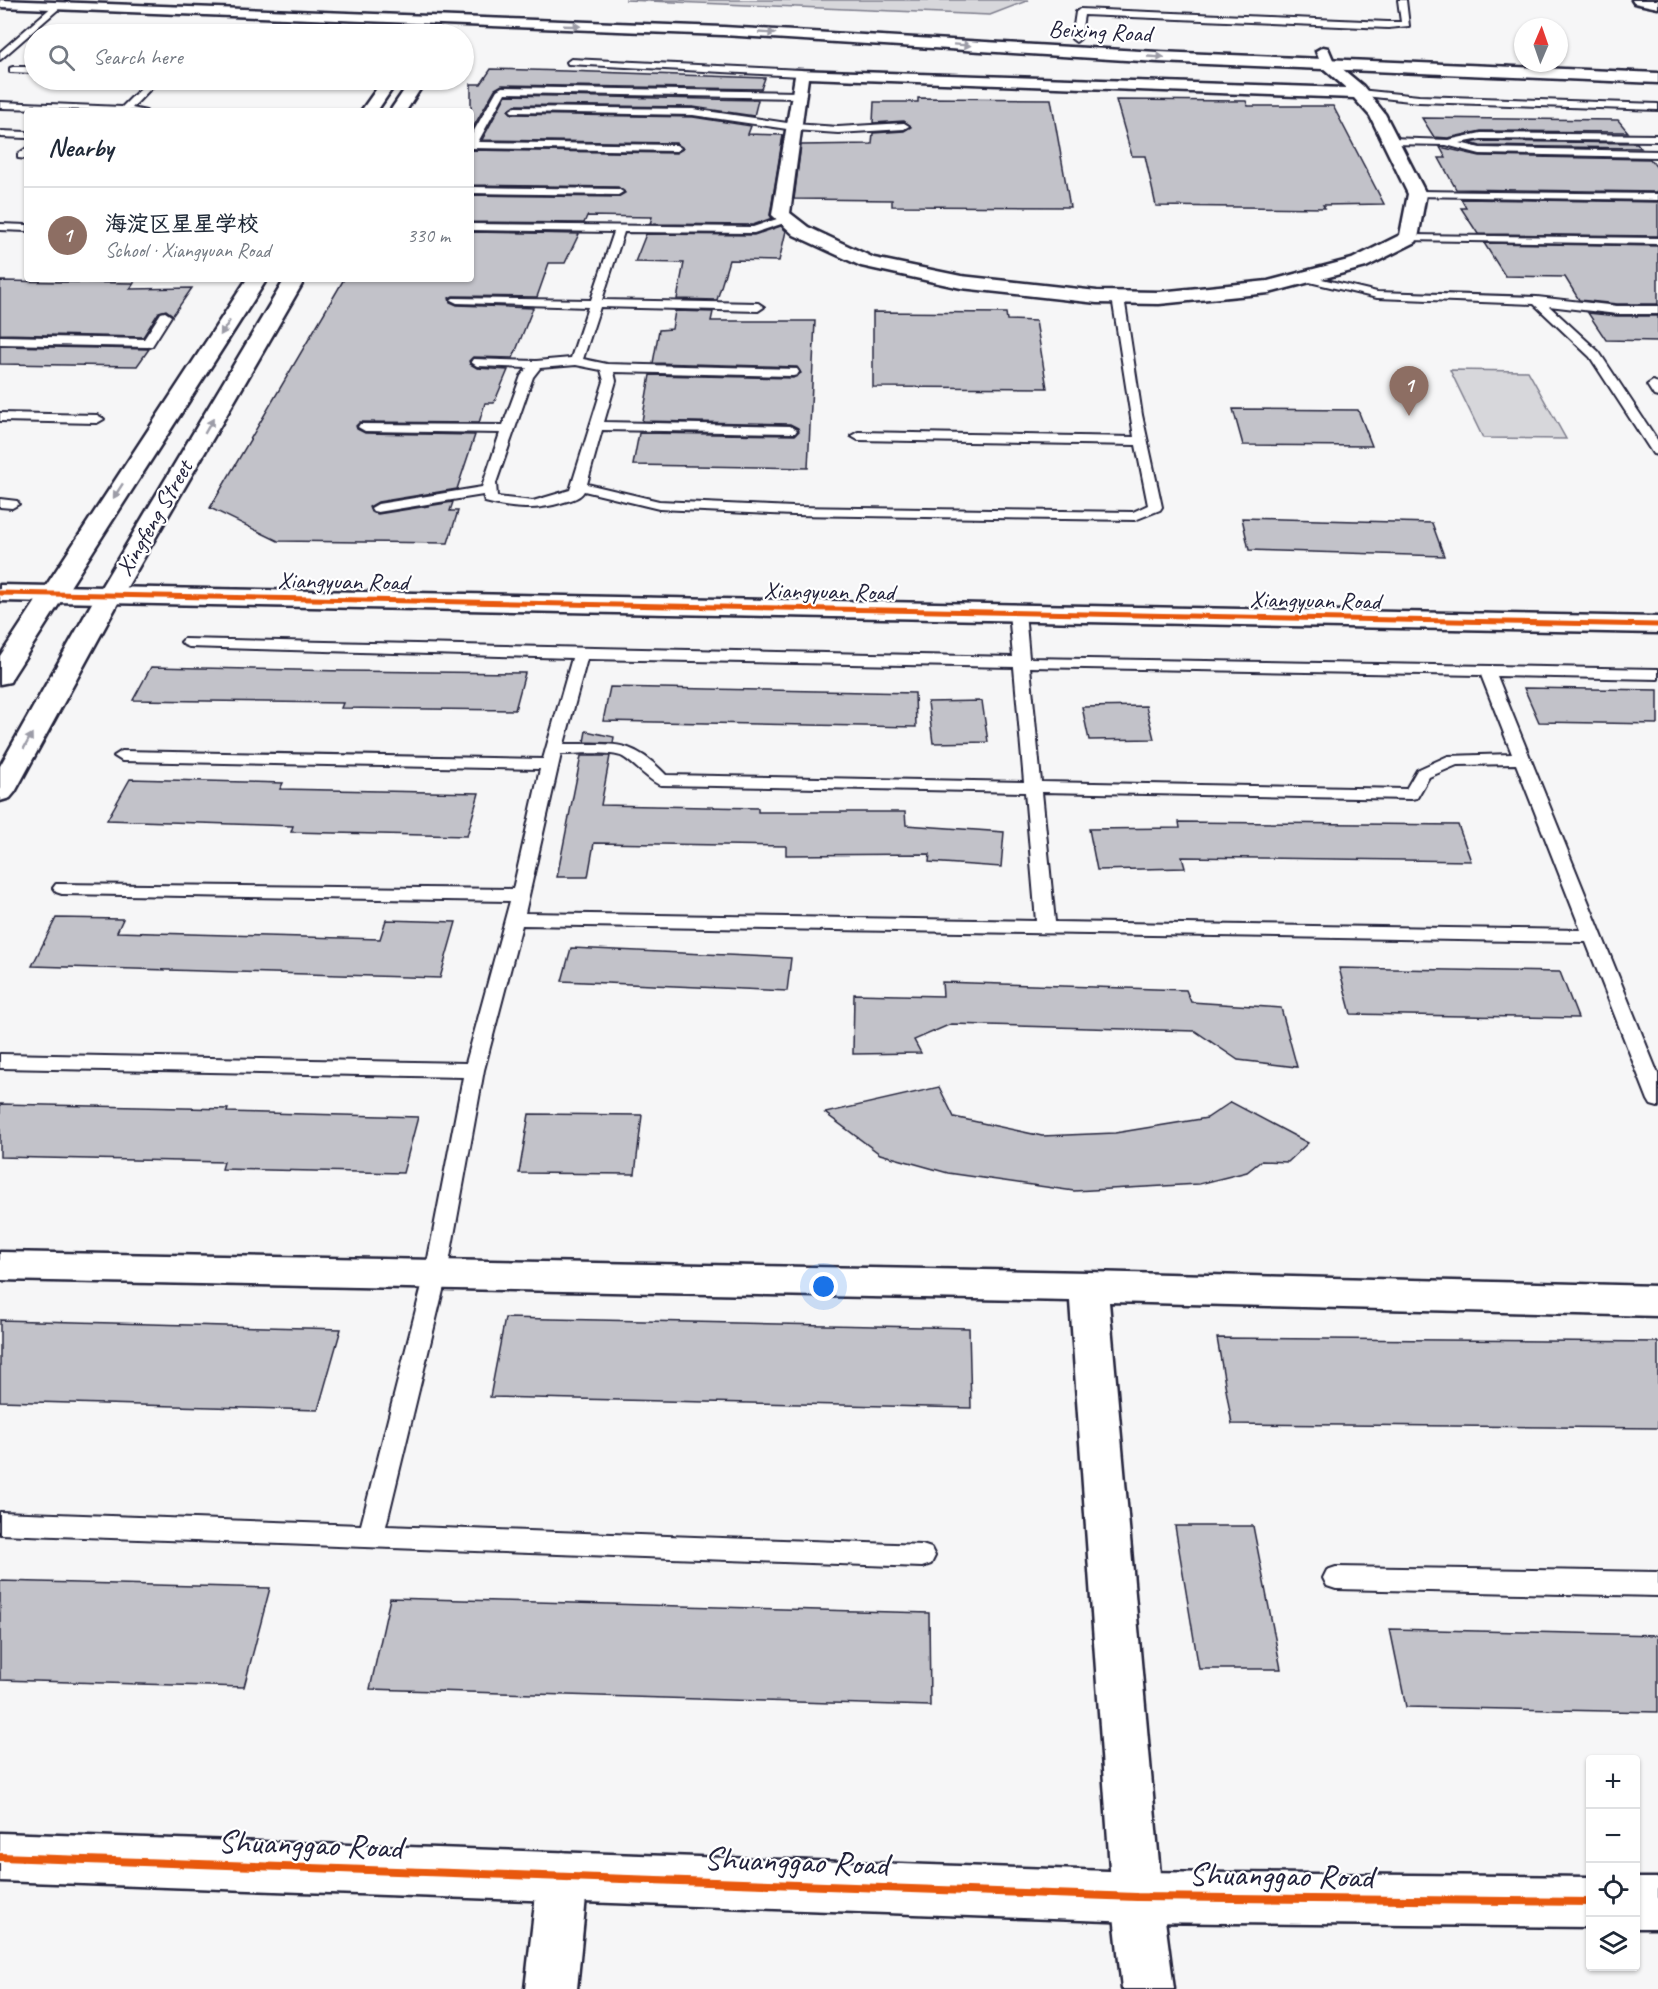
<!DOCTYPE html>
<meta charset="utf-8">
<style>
:root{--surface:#fff;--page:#f6f6f7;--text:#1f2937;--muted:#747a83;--line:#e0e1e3;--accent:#ea580c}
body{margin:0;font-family:Caveat,"LXGW WenKai TC",sans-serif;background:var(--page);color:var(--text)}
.controls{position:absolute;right:18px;bottom:18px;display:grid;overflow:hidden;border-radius:6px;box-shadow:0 2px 4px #0004}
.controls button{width:54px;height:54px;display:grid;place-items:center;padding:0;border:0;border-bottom:2px solid var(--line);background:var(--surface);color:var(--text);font:30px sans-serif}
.compass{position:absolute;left:1514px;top:18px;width:54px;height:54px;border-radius:50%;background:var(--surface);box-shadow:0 2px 4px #0004;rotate:2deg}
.you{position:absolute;left:824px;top:1287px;width:21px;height:21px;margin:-15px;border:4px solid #fff;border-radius:50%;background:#1a73e8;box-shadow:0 0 0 9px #1a73e833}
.badge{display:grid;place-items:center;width:39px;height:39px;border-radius:50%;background:var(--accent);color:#fff;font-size:20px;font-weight:700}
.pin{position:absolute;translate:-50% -50px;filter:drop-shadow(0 2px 3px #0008)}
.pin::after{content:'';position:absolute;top:32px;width:21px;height:18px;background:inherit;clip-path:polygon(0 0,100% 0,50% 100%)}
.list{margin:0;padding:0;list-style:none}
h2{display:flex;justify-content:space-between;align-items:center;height:78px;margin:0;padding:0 24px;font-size:26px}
h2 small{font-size:20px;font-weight:400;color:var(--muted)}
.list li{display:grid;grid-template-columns:39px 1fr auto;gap:18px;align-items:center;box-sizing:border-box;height:96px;padding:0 24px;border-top:2px solid var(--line)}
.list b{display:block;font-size:22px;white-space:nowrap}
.list p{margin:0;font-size:20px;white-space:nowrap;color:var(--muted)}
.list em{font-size:20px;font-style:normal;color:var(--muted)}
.icon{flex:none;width:33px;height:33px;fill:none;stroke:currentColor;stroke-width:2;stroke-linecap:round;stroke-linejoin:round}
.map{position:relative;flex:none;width:1658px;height:1989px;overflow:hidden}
.search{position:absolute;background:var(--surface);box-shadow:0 2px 4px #0004;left:24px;top:24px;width:450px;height:66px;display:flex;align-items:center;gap:15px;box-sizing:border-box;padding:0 21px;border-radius:33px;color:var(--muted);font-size:22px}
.panel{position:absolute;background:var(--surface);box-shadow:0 2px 4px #0004;left:24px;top:108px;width:450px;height:174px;border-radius:6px}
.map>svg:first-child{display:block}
.green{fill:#d7d7db;stroke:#7c7c8b;stroke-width:1.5}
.building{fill:#c2c2c9;stroke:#22223b;stroke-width:1.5}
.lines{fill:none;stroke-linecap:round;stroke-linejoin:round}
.service-casing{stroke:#22223b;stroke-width:4}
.minor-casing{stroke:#22223b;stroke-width:5}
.tertiary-casing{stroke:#22223b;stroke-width:5}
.secondary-casing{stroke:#22223b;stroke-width:5}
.service{fill:#fff;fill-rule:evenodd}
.minor{fill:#fff;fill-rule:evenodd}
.tertiary{fill:#fff;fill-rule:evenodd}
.secondary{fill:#fff;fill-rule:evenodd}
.cycleway-far1-casing{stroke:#fff;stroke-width:8}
.cycleway-casing{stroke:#fff;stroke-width:12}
.cycleway-far1{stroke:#e8590c;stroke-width:5}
.cycleway{stroke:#e8590c;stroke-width:8}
.oneway{fill:#9c9ca7}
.labels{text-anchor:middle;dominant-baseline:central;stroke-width:4.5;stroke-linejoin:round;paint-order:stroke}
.far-street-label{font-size:24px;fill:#22223b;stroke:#fff}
.near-street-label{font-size:33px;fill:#22223b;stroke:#fff}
</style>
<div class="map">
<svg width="1658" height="1989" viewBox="0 0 1658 1989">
<rect width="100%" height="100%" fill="#f6f6f7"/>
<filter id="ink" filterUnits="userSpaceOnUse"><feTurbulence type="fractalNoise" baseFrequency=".0167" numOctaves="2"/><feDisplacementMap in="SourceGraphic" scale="12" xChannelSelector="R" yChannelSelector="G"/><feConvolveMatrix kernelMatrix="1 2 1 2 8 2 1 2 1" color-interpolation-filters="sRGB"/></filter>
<g filter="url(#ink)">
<g class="green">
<path d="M625,0H1029L990,15Z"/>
<path d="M1450,370L1528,371L1566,439L1483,438Z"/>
</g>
<g class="building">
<path d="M491,69L566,71L765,78L761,89L502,85L495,89L471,131V84H481Z"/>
<path d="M506,95L758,100L754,116L693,107L515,105L508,110L512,114L693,117L751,126L748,134L783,135L770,215L772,218L753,225L650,224L652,217L587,216L584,223L471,222V195L618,197L625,193L618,187L471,185V150L676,153L683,149L676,143L482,140Z"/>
<path d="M918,98L1051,99L1070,207L892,206V200L794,199L801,145L872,144L873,133L904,131L911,127L904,121L873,123L874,102H918Z"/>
<path d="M1116,100L1246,101L1248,106H1333L1384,204L1323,205L1325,208L1156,206L1145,156H1132Z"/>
<path d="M1422,118L1618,120L1628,132L1481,131L1448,138L1434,137Z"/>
<path d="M1481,141L1637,143L1641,148L1480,146L1470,143Z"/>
<path d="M1440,147L1480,156L1650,159L1658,169V192L1456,189L1439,158H1446Z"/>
<path d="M1461,199L1658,202V236L1478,234L1461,208H1466Z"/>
<path d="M781,226L786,231L779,261L729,260L717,300L677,299L684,263L635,262L646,234L754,235Z"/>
<path d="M471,232L579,234L565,263H549L537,297L453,296L449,298L450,302L457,305L533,308L513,358L473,357L469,361L470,364L477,368L508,370L494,403H485L479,423L360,422L356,426L357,429L365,433L475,435L457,489L378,502L369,507L371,512L378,514L453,502L450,511H458L448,543L278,541L210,508L344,279H471Z"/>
<path d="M1484,243L1658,246V304H1617L1579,300L1565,277L1505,276Z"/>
<path d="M0,281L134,283L130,289L192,288L173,315L166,310L159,312L143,337L0,334Z"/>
<path d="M675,311L713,312L711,321H815L808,468L633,465L639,433L795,435L799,431L798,428L790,424L642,421L650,375L793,378L801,373L797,367L653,363L659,330L672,329Z"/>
<path d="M873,312L1006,313L1007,320L1036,321L1047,388L873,387Z"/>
<path d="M1588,313L1617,316H1658V341L1606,340Z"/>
<path d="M0,346L148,349H149L137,366L0,364Z"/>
<path d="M1233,409L1358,410L1372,446L1243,445Z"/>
<path d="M1242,518L1432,523L1444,556L1249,550Z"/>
<path d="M151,667L344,671L525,673L515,710L341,708L343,703L133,700Z"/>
<path d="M610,687L915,693L916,727L603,721Z"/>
<path d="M1524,688L1658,690V724L1539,722Z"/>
<path d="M982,701L988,742L933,743L928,702Z"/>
<path d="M1146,706L1154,739L1089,740L1082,707Z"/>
<path d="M586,731L614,737L613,743L584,742Z"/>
<path d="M581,756H610L601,805L758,808V812H905L906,825L1004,832L1001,867L929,862L930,854L786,855V846L594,843L588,877H557Z"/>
<path d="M130,779L283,783L280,789L479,793L467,836L291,832L293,826L107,820Z"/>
<path d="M1179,822L1458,825L1471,861L1182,857L1185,868L1097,870L1089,829L1180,828Z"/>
<path d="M56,918L123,919L117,932L380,939L386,920L456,922L440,978L32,966Z"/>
<path d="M571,948L791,958L787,991L562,981Z"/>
<path d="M1339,968L1560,972L1578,1018L1351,1014Z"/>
<path d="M942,982L1186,990L1191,1002L1281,1008L1297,1067L1238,1060L1195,1031L951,1024L914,1040L921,1053L853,1054L854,994L943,996Z"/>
<path d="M939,1087L954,1117L1042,1136L1115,1133L1207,1118L1231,1102L1308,1143L1288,1162L1261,1161L1247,1172L1199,1184L1074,1191L948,1173L880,1154L825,1113Z"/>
<path d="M0,1104L228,1109L227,1112L418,1117L403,1173L222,1169L224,1162L0,1157Z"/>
<path d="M529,1114L642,1115L635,1174L519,1173Z"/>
<path d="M505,1318L969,1328L971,1408L490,1397Z"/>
<path d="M0,1320L341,1329L318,1410L0,1401Z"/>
<path d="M1217,1338L1658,1342V1428L1232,1424Z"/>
<path d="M1175,1526H1253L1281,1669H1199Z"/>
<path d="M0,1581L270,1588L244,1687L0,1680Z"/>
<path d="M390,1598L929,1613L930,1706L370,1689Z"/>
<path d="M1390,1629L1658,1635V1712L1406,1707Z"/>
</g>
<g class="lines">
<g class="service-casing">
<g id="service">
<path d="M1398,0H1406L1409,26L1388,28L1084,15L1080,39L1076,42L1072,39L1076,12L1080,9L1388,22H1401Z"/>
<path d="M55,4L62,6L0,60V52Z"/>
<path d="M571,59L801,70L806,73L801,76L568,64L567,62Z"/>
<path d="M13,67H34V73L10,72V68Z"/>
<path d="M149,80H159L132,108L146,111L0,108V102L122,107Z"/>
<path d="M213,80H284L260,86L218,83Z"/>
<path d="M502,87L798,92L803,95L798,98L505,93L478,142L676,145L681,148L676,151L471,148V136L497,90Z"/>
<path d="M1359,90L1419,96L1658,104V110L1419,102L1356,95V91Z"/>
<path d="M515,107L693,109L794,124L838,127L904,123L909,126L904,129L838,133L794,130L693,115L512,112L510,110Z"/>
<path d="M0,131L27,132V138L0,137Z"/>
<path d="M1481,133L1658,135V141L1481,139L1460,143L1480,148L1658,151V157L1480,154L1446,145L1390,144L1385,141L1390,138L1448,140Z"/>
<path d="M27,148V159L18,158V154Z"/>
<path d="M471,187L618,189L623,192L618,195L471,193Z"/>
<path d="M1417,191L1658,194V200L1413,196V192Z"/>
<path d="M786,216L791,219L790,221L754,233L624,232L602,300L758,303L764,307L758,311L600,307L583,359L607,364L797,369L799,372L797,375L793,376L614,372L616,381L604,422L790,426L797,430L795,433L602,430L587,484L659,501L793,507L1133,512L1148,505L1136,445L858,440L851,436L858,432L1134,437L1112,297L1118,294L1124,297L1142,415L1162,507L1160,510L1135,520L793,515L659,509L584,491C580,498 571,500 564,502C536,511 513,509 485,502L483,495L378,512L373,511L371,508L378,504L482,487L500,433L365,431L358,427L360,424L503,425L521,376L527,368L477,366L471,362L473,359L536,361L571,358L588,307L457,303L451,300L453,298L591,300L614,232L471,230V224L753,227ZM576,365L601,370L604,381L570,490L533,501L497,497L496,483L533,377L540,368Z"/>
<path d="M0,224L27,225V231L0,230Z"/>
<path d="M1409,235L1658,238V244L1405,240V236Z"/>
<path d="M1305,275L1377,292L1537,297L1617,306H1658V314H1617L1549,306L1599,352L1658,441V455L1653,454L1590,357L1534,304L1377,298L1301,280L1299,278Z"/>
<path d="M165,312L171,316L152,346L148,347L0,344V336L144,339L161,313Z"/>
<path d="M1653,381L1658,383V397L1654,396L1647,385Z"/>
<path d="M0,413L97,415L104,419L97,423L0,421Z"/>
<path d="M0,499L17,501L19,504L12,508L0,507Z"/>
<path d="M1017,607L1025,612L1029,658L1658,669V679L1497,676L1658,1074V1107L1651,1105L1648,1100L1586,942L522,925L484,1070L447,1274L386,1526L922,1545L931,1548L935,1556L931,1564L922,1567L0,1534V1512L361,1525L425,1274L463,1077L0,1068V1054L466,1063L510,901L62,894L56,892L53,888L56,884L513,889L540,769L122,761L114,756L122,751L543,759L572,658L189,647L184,645L181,642L184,639L1013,657L1009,612ZM587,659L1014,667L1024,782L666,775C630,737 612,745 564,744ZM1030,667L1481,675L1512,754L1448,756L1417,770L1406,789L1041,782ZM561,754C575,754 612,751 623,757C635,764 651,783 661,785L1025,792L1036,921L525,913ZM1516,764L1581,930L1055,922L1042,792L1411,799L1417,798L1429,777L1457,765Z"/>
<path d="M1336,1567L1658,1572V1596L1336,1589L1327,1586L1323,1578L1327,1570Z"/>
</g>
</g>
<g class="minor-casing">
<g id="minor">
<path d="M1323,47L1328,48L1334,62L1363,86L1385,114L1426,194L1418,238L1416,242L1366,267L1269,293L1159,304L1097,303L961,288L861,266L794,235L772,215L796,70L1346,88L1322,67L1316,51ZM808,78L1354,98L1370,116L1408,194L1400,235L1352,259L1268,281L1159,292L1097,291L961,276L874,258L808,227L790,213Z"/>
<path d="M0,1252L1088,1272L1658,1286V1316L1109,1302L1162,1897L1174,1989H1122L1112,1897L1070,1301L0,1280Z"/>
</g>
</g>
<g class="tertiary-casing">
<g id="tertiary">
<path d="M0,585L1658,617V633L0,601Z"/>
<path d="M0,1833L1137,1872L1590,1877V1927L1137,1922L0,1881Z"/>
<rect x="1636" y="1878" width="22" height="50"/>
</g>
</g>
<g class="secondary-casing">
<g id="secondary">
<path d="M0,0L723,27L1158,52L1658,73V83L1158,62L723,35L0,7Z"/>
<path d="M1632,0H1658V8L1634,3Z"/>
<path d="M383,80H398L377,111H361Z"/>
<path d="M411,80H426L406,111H390Z"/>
<path d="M247,279H267L13,676L10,682L0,684V656Z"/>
<path d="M285,279H305L123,594L15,792L10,798L0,801V766L97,594Z"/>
<path d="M563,1852L581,1860L588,1877L577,1989H525L538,1877L545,1860Z"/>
</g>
</g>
<use href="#service" class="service"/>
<use href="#minor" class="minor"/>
<use href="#tertiary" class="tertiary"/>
<use href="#secondary" class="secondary"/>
<g class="cycleway-far1-casing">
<path id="cycleway-far1" d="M0,593L1658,625"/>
</g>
<g class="cycleway-casing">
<path id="cycleway" d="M0,1857L1137,1897L1590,1902"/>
</g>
<use href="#cycleway-far1" class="cycleway-far1"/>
<use href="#cycleway" class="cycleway"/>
</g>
<defs><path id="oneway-solid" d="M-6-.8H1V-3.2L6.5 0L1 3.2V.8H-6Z" transform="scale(1.5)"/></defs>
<g class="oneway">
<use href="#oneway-solid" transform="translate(572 26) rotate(2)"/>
<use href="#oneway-solid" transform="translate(767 33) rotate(3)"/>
<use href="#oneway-solid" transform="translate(962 45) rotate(4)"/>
<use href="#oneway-solid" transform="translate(1156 57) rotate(3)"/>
<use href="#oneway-solid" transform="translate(225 328) rotate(123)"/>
<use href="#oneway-solid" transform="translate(209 426) rotate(-60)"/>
<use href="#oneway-solid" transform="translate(118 491) rotate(123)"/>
<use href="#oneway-solid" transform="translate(28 741) rotate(-61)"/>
</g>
</g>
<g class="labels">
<g class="far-street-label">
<text transform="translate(1100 31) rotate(3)">Beixing Road</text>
<text transform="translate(154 518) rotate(-60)">Xingfeng Street</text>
<text transform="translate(343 581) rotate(1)">Xiangyuan Road</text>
<text transform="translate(829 591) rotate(1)">Xiangyuan Road</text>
<text transform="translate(1315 600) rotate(1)">Xiangyuan Road</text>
</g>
<g class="near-street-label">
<text transform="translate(310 1844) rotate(2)">Shuanggao Road</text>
<text transform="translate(796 1861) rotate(2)">Shuanggao Road</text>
<text transform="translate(1281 1875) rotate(1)">Shuanggao Road</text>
</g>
</g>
</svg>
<div class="controls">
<button>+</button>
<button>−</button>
<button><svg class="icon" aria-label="locate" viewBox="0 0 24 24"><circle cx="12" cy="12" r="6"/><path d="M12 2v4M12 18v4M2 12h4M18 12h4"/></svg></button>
<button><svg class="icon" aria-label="layers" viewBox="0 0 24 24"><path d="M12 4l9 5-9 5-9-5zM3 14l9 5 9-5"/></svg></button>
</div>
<svg class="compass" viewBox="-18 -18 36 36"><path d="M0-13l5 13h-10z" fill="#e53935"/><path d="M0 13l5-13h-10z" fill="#747a83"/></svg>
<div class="you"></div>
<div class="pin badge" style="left:1409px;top:416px;background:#8d6e63">1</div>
<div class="search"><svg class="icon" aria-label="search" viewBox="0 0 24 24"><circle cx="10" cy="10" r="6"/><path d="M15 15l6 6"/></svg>Search here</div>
<section class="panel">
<h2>Nearby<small></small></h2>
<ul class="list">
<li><span class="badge" style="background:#8d6e63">1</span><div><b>海淀区星星学校</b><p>School · Xiangyuan Road</p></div><em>330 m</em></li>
</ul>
</section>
</div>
